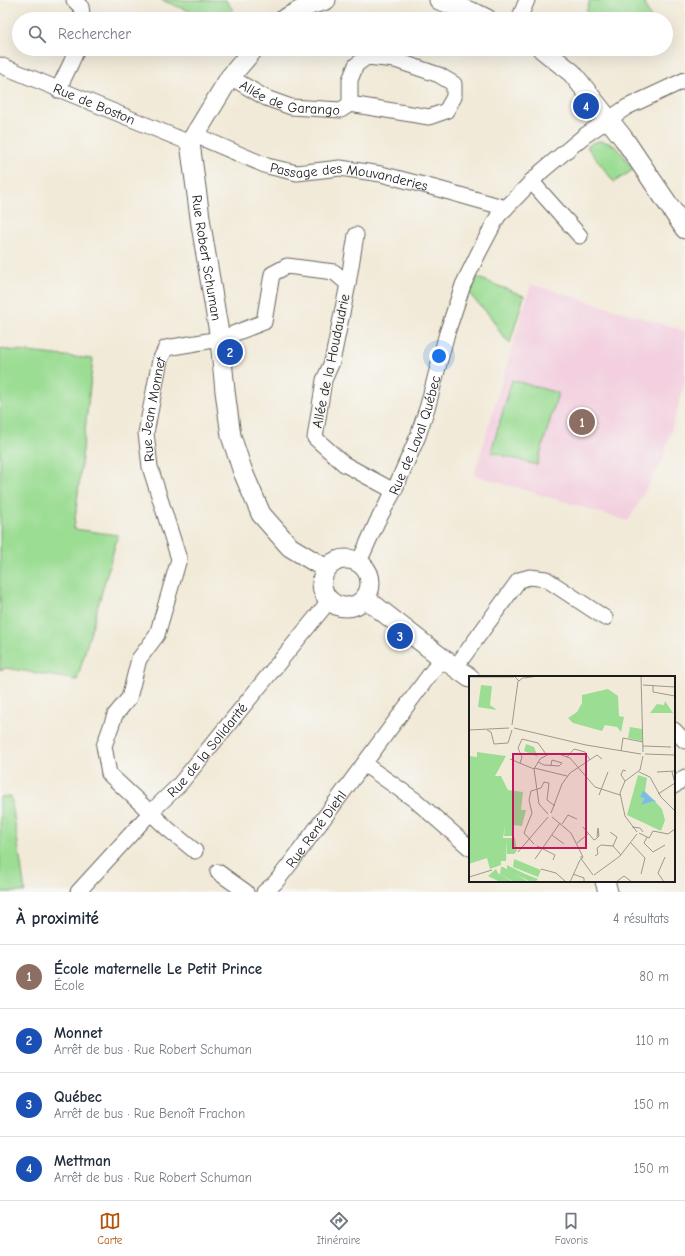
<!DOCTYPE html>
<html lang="fr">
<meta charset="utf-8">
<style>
:root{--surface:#fff;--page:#f6f6f7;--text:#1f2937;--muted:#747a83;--line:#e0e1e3;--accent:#b45309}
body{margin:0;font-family:"Comic Neue",sans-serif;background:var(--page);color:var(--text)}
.you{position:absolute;left:439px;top:356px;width:14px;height:14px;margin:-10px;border:3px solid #fff;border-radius:50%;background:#1a73e8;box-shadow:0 0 0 6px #1a73e833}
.badge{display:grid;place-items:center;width:26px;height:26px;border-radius:50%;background:var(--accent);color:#fff;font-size:13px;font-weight:700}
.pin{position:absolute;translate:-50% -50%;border:2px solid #fff;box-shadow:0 1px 4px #0006}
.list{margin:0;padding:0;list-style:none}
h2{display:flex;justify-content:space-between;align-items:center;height:52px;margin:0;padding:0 16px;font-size:17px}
h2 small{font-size:13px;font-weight:400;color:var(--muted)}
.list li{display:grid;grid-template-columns:26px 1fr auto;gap:12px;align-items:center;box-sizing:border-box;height:64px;padding:0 16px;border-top:1px solid var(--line)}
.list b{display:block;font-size:15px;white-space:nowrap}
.list p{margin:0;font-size:13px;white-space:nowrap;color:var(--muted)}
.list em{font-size:13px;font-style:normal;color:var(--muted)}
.icon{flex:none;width:22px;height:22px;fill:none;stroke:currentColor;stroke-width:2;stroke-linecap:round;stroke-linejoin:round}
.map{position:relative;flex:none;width:685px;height:892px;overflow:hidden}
.search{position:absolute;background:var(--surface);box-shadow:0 4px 16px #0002;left:12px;right:12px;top:12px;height:44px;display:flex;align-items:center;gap:10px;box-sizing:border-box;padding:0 14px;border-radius:22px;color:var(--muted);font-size:15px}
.sheet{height:308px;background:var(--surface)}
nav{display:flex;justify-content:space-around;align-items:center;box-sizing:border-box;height:56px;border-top:1px solid var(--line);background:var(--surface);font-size:11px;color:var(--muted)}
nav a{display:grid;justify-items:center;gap:2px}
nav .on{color:var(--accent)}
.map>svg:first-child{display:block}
.built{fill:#f3cfdf}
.green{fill:#9cdd94;stroke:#5c7c58}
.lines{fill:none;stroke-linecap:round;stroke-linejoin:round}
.minor-casing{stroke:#67645e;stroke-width:17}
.tertiary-casing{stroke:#67645e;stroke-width:21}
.minor{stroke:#fff;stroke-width:15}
.tertiary{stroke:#fff;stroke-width:19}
.labels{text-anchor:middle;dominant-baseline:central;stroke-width:3;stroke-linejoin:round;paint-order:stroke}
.street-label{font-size:14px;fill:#1c1c1c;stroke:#f6f6f2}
.inset-road{fill:none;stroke:#9c988d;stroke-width:1}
.view{fill:#c2185b;fill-opacity:0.15;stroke:#c2185b;stroke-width:2}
.inset-edge{fill:none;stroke:#1c1c1c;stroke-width:2}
</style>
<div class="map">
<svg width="685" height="892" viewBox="0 0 685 892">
<rect width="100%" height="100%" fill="#f6f6f2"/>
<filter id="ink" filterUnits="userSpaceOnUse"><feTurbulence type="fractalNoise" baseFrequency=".025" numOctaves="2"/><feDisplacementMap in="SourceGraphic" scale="8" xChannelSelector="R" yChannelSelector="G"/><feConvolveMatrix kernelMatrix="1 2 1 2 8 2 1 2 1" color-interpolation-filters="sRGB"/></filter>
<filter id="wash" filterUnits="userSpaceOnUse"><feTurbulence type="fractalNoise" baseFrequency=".012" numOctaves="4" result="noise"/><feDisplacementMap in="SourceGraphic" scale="16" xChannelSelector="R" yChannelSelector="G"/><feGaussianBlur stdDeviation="0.9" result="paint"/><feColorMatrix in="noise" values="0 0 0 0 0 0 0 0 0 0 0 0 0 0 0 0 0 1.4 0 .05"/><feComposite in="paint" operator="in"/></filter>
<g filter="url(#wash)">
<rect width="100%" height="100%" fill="#f2ead8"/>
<path class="built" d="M531,284L685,331V382L662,462L628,521L474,475Z"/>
<g class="green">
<path d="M161,0H226L238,18L237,19H210Z"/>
<path d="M590,0H643L651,19H589L585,15Z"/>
<path d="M599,141C618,142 623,156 633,170L614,182L587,147L592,143Z"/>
<path d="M476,277L524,296L510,343C500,336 497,324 489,315C483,307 475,302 470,294Z"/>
<path d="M0,349L93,359L74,529L118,535L77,680L6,668L0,670Z"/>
<path d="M512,380L558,393L537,465L491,452Z"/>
<path d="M11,796L25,892H0V797Z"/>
</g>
</g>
<g filter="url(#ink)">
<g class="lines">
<g class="minor-casing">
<g id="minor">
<path d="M74,0L81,7L83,19"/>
<path d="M519,19L527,0"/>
<path id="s1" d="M0,65L190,143"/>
<path id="s2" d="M230,77L266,98L291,107L341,110L350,104L429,117L446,111L454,97V84L439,75L395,60L367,57L356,65L350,80V104"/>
<path d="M58,90L71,63L77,49"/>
<path id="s3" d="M195,135L267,166L297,173L340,168L381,174L435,188L506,208"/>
<path d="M531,181L580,236"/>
<path d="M348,284L356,235"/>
<path id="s4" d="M359,562L377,522L394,491L418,436L428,405L447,333L463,285L479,252L498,216L542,171L584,136L627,107L685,80"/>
<path d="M455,668L519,580L530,577L546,579L605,618"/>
<path d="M674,730L685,741"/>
<path d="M364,764L415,800L470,848"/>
<path d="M674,786L685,777"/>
<path id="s5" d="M195,851L168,829L109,774L104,746L115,715L129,698L139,659L157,635L179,559L150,467L146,433L160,360L166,348L220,339L264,322L272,274L287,266L334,272L348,284L332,362L324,380L315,438L344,464L394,491"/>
<path d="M218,872L246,892"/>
<path id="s6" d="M78,892L151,812L179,785L329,601"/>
<path id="s7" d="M264,892L275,883L290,864L442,658"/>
</g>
</g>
<g class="tertiary-casing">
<g id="tertiary">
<path d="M439,0L477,14L487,19"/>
<path d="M284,19L310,5L326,0"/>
<path id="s8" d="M254,49L230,77L190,143L201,225L220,339L225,391L231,436L243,472L261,514L290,547L323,567L325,570"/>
<path d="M542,49L572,73L624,139L685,229"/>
<circle cx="346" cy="583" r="24"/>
<path d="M365,598L442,658L470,678"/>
<path d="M605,881L608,892"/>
</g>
</g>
<use href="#minor" class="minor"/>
<use href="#tertiary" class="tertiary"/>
</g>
</g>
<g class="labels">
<g class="street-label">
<text stroke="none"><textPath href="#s2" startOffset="65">Allée de Garango</textPath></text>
<text stroke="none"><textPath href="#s1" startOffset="102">Rue de Boston</textPath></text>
<text stroke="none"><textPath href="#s3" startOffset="162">Passage des Mouvanderies</textPath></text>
<text stroke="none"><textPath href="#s8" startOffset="230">Rue Robert Schuman</textPath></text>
<text transform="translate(331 361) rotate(-78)">Allée de la Houdaudrie</text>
<text stroke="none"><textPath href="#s5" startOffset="503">Rue Jean Monnet</textPath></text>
<text stroke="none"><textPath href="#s4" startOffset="139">Rue de Laval Québec</textPath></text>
<text stroke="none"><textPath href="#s6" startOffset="192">Rue de la Solidarité</textPath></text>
<text stroke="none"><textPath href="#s7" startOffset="82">Rue René Diehl</textPath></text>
</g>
</g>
<g transform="translate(469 676)">
<rect width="206" height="206" fill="#f2ead8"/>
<path d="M12,9L23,10L21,29L28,34L9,31ZM139,13L149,20L150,40L155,41L152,56L148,51L136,49L133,55L104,47L99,42L108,36L113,27V19ZM196,25L204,37H181L188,28L195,29ZM161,51L173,53V65L159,62ZM57,68L65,71L69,81L55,75ZM8,76L37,80L26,100H32L39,114L54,116L52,134H57L53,150L44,149V160H35L36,150L34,162H38L37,185H32V189L21,193L18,182L0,188V80L8,81ZM169,99L178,102L176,115L193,133L196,144L192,155L158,139ZM38,162H46L48,175L45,178H38ZM45,183L72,194L69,201L44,191ZM38,189L56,198L69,203L66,206L60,205L38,194ZM32,191H34L60,206H45L31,198ZM27,193L29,197L44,206H31L19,200Z" fill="#9cdd94"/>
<path d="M174,115L185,124L188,126L184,125L172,129L176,122L171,121Z" fill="#7db9ef"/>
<path class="inset-road" d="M45,0L50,5L56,0M172,0L174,76M0,1H45M55,2L70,0M174,9L206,11M184,10V16L206,20M43,49L49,5M45,52L117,69L172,78M0,54L40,52M18,54L22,56L25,68L39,67L43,54M174,70L202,71M152,75L154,62L174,66M176,78L206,79M98,81L105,73L116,76L121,84M41,83L65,93M69,86L75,89L90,90L93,87L83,84L82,89M51,87L53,81L49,72L53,63L69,67L77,78M65,92L98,100M170,96L181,101L192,121L206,135M188,96L206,95M156,105L152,99L154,94L157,95M189,118L206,107L203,96M130,119L139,96M82,137L93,108L101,97L128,79L133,83M79,138L70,128L65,93L71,83L80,78H90L101,82L126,111L151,119M83,141L102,157L114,181L112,184V180M93,148L99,139L108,143M114,151L125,164L127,163L130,160L129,152L128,161M163,151L171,152L174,156M141,156L148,161L144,170M168,156L156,140L151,117L156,105L171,94L174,80M170,157L180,162L184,155L199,158L206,153M83,159L95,168M178,161L175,167L184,176L196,169M108,167L119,158M162,167L176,182L172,198M65,168L55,157L63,137L60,124L62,115L72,112L75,106L80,107L78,124L86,130M68,170L86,179L84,184M49,176L79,141M126,180L129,178L128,172L132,169L144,170L152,179M66,183L91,147M113,184L124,199M72,193L87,197L97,206M104,198L115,202V206M125,199L151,180L168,158M0,201L23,194M101,206L111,184M147,206L155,200L163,206M195,206L189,197L196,181"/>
<path class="view" d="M44,78H117V172H44Z"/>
<rect width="206" height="206" class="inset-edge"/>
</g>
</svg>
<div class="you"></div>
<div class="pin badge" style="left:582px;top:422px;background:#8d6e63">1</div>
<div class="pin badge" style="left:230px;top:352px;background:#1a4fb4">2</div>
<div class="pin badge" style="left:400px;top:636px;background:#1a4fb4">3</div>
<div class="pin badge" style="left:586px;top:106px;background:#1a4fb4">4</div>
<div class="search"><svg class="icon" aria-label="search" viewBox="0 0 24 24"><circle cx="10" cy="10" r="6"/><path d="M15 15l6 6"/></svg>Rechercher</div>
</div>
<section class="sheet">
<h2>À proximité<small>4 résultats</small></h2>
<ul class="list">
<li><span class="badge" style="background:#8d6e63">1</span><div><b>École maternelle Le Petit Prince</b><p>École</p></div><em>80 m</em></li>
<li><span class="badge" style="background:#1a4fb4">2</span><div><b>Monnet</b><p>Arrêt de bus · Rue Robert Schuman</p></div><em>110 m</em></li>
<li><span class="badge" style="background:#1a4fb4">3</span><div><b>Québec</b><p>Arrêt de bus · Rue Benoît Frachon</p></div><em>150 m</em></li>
<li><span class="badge" style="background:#1a4fb4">4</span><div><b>Mettman</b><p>Arrêt de bus · Rue Robert Schuman</p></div><em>150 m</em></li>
</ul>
</section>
<nav>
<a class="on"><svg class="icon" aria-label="map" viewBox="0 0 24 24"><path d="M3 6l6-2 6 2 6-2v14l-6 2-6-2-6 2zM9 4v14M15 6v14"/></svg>Carte</a>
<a><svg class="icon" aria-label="directions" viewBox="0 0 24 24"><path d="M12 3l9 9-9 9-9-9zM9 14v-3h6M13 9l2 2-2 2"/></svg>Itinéraire</a>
<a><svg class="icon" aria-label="saved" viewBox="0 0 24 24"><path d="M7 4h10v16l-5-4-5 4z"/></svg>Favoris</a>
</nav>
